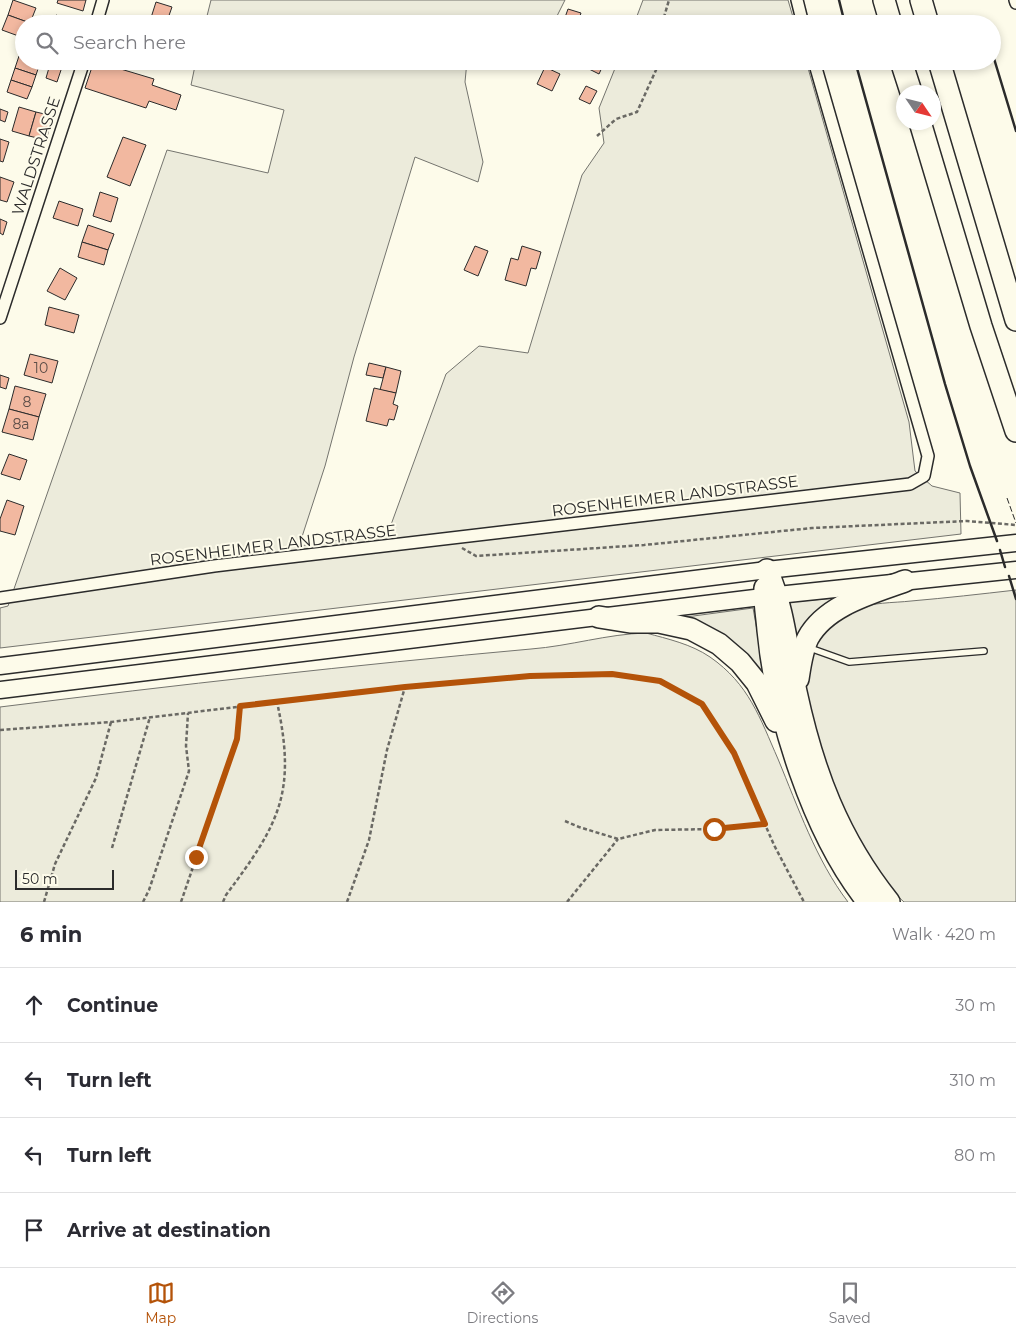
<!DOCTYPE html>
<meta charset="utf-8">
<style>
:root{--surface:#fff;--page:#f2f2f3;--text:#2b2b33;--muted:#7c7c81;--line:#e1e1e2;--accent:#b45309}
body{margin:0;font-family:Montserrat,sans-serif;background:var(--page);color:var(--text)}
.compass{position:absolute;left:896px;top:85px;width:45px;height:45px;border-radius:50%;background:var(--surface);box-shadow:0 2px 8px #0003;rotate:125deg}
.scale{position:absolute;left:15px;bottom:12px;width:99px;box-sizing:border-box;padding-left:5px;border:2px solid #2b2b2b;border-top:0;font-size:14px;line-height:18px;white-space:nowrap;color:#2b2b2b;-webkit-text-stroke:4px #fdfbea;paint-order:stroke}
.stop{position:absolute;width:15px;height:15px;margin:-11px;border:4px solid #b45309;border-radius:50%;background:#fff}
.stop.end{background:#b45309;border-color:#fff;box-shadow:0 1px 5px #0008}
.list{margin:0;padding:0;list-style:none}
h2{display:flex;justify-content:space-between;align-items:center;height:65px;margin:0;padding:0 20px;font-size:21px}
h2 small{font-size:16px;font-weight:400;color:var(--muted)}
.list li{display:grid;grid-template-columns:32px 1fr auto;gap:15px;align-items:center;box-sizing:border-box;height:75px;padding:0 20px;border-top:1px solid var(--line)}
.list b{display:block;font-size:19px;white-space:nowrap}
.list em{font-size:16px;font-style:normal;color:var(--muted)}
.icon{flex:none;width:28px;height:28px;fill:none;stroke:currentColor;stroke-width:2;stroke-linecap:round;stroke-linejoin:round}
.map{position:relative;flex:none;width:1016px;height:902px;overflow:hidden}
.search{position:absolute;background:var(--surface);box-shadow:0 2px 8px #0003;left:15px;right:15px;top:15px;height:55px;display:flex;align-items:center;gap:12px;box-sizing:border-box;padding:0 18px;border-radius:28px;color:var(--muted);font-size:19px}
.sheet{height:365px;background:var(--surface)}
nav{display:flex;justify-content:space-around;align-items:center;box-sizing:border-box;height:70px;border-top:1px solid var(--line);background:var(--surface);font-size:14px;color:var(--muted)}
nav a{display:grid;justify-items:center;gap:2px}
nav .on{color:var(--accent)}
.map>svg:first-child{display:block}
.green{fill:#ecebdb;stroke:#74746e}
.building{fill:#f2b8a0;stroke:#2b2b2b}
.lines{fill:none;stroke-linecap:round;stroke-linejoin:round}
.service-casing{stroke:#2b2b2b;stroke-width:8}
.minor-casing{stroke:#2b2b2b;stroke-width:14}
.secondary-casing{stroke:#2b2b2b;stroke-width:19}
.motorway-casing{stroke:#2b2b2b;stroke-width:24}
.path{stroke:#6a6964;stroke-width:2.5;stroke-dasharray:4 2.5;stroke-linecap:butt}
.service{stroke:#fdfbea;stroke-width:5.5}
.minor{stroke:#fdfbea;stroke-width:11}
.secondary{stroke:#fdfbea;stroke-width:16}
.motorway{stroke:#fdfbea;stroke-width:21}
.fence{stroke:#2b2b2b;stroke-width:1;stroke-dasharray:6 2.5;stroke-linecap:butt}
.wall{stroke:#2b2b2b;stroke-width:2.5}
.route{stroke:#b45309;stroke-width:6}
.labels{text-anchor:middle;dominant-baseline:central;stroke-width:4;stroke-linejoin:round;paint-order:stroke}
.number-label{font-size:14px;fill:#5d4e48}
.street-label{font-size:16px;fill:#2b2b2b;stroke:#fdfbea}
</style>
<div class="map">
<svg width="1016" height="902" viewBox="0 0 1016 902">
<rect width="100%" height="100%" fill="#fdfbea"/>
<g class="green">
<path d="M211,0H565L553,24H205Z"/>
<path d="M643,0H788L795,24H634Z"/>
<path d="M196,61H467L465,82L483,162L478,182L415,157L354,357L325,466L299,546L388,533L446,374L479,346L528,353L582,175L604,143L599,108L618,61H806L909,422L915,471L932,486L960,493L961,534L0,648V608L8,606L167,150L268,173L284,110L191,85Z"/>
<path d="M1016,590V902H904C863,867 800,728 806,673C809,644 830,623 855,610C870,602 894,603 911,601C946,598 981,594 1016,590Z"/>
<path d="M837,598L796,648L789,602Z"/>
<path d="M753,608L765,675L763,677L685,620L686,617Z"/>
<path d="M646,633C668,639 691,644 710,657C749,684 760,718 778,759C798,807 816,860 848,902H0V707C176,685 353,665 531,649C570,646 607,634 646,633Z"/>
</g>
<g class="building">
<path d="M13,0L36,8L30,23L8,15Z"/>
<path d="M58,0H86L83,11L57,3Z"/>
<path d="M156,2L172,7L166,24H149Z"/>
<path d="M568,9L581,13L577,24L563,23Z"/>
<path d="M8,15L30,23L24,24V38L2,30Z"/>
<path d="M56,15L80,23L52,24Z"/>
<path d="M19,56L24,57V61L40,63L36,75L15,68Z"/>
<path d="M51,61H64L57,82L46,78Z"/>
<path d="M94,61L154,79L152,85L181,95L176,110L149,101L146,108L85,88Z"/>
<path d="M577,61H605L599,74L577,63Z"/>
<path d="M545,67L560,74L552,91L537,84Z"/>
<path d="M15,68L36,75L32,87L11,80Z"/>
<path d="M11,80L32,87L27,99L7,92Z"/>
<path d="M586,86L597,91L590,104L579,99Z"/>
<path d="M19,107L36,112L29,136L12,131Z"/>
<path d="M0,109L8,112L5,122L0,120Z"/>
<path d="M36,112L53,116L46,140L29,136Z"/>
<path d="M123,137L146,145L130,186L107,177Z"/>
<path d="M0,139L9,142L3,162L0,161Z"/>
<path d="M0,177L14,182L7,202L0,200Z"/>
<path d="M100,192L118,198L111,222L93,216Z"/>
<path d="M59,201L83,209L78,226L53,218Z"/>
<path d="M0,219L7,222L3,235L0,233Z"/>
<path d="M88,225L114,234L108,250L82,242Z"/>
<path d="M82,242L108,250L104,265L78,257Z"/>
<path d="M475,246L488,251L478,276L464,270Z"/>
<path d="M522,246L541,252L536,269L531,268L526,286L505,280L511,258L518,260Z"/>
<path d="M60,268L77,278L65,300L47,291Z"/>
<path d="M49,307L79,315L74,333L45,325Z"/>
<path d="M30,354L58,361L52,383L24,375Z"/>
<path d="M369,363L386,367L383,378L366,375Z"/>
<path d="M386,367L401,371L396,393L380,390Z"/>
<path d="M0,375L9,378L6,389L0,387Z"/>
<path d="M15,386L46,394L39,417L9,409Z"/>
<path d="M374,388L396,393L393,404L398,406L394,420L389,419L387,426L366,421Z"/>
<path d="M9,409L39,417L33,440L2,432Z"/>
<path d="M9,454L27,460L20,480L1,474Z"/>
<path d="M7,500L24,506L15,535L0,531V519Z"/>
</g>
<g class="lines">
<g class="service-casing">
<path id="service" d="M807,647L849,662L984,651"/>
</g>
<g class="minor-casing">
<g id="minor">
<path d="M797,0L803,24"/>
<path d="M1015,0L1016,3"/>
<path d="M96,24L103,0"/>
<path d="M0,318L84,61"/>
<path d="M0,598L214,566L910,484L924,476L928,456L814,61"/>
</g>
</g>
<g class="secondary-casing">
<g id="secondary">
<path d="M0,666L767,570L1016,543"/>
<path d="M0,690L778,595L1016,570"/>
</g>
</g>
<g class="motorway-casing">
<g id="motorway">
<path d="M884,0L891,24"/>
<path d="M921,0L928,24"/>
<path d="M901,61L911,92"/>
<path d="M939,61L1016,320"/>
<path d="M920,122L981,326L1016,431"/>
<path d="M767,570C784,609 787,650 796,692C813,771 838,838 889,902"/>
<path d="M765,588C764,602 767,616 768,630C776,715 813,834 868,902"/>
<path d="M599,617L630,622H659L691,629L719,644L740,662L757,683L776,721"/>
<path d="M798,679C800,666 802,650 808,638C826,605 872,593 905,581"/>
</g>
</g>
<g class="path">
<path d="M662,24L669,0"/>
<path d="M597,136L616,119L637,112L656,70L653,61"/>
<path d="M462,548L476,556L644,545L812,528L967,521L1016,525"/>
<path d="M0,730L111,722L405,687L529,676L612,674L660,681L702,704L734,753L774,845L804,902"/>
<path d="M565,821L579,827L618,839L655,830L714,829L765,824"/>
<path d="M112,848L150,717"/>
<path d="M44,902L55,864L96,778L111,722"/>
<path d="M143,902L149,890L189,771L186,746L188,713"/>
<path d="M181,902L237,739L239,707"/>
<path d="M223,902L226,895C279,824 297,793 277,702"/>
<path d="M347,902L369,840L387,750L405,687"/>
<path d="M567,902L618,839"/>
</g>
<use href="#service" class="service"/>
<use href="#minor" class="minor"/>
<use href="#secondary" class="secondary"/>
<use href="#motorway" class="motorway"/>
<path class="fence" d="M1007,498L1016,523"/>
<g class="wall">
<path d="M839,0L845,24"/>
<path d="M992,52L1016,131"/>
<path d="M855,61L945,384L970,466L997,541"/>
<path d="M1000,550L1005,567"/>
<path d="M1009,576L1016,599"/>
</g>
</g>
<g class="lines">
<path class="route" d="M196,857L237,739L240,706L405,687L530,676L612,674L660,681L702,704L734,753L765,824L714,829"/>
</g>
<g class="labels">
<g class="number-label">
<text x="41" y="368">10</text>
<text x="27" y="402">8</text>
<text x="21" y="424">8a</text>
</g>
<g class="street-label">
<text transform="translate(36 156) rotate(-72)">WALDSTRASSE</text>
<text transform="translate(675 496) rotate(-7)">ROSENHEIMER LANDSTRASSE</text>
<text transform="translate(273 545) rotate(-7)">ROSENHEIMER LANDSTRASSE</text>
</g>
</g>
</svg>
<svg class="compass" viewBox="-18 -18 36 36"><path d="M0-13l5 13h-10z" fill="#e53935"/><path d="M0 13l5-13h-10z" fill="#7c7c81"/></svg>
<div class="scale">50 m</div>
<div class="stop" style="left:714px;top:829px"></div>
<div class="stop end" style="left:196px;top:857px"></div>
<div class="search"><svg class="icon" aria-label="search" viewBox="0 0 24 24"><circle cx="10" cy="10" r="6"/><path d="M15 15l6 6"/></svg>Search here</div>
</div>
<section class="sheet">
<h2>6 min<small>Walk · 420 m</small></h2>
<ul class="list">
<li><svg class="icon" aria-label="ahead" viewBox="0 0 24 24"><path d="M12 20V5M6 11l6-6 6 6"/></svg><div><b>Continue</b></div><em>30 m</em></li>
<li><svg class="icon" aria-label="left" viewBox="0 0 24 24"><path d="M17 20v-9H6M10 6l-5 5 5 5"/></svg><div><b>Turn left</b></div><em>310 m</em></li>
<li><svg class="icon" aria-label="left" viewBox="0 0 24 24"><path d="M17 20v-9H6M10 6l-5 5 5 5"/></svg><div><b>Turn left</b></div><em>80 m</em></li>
<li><svg class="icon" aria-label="arrive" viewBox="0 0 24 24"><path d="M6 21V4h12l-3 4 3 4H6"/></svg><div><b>Arrive at destination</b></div></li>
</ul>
</section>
<nav>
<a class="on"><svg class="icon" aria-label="map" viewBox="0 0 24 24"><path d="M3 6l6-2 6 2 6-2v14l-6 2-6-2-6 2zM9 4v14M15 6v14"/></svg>Map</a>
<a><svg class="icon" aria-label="directions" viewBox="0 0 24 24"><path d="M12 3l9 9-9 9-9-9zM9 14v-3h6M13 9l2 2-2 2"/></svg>Directions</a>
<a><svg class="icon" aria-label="saved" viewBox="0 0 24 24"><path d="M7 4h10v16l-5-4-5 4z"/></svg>Saved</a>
</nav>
